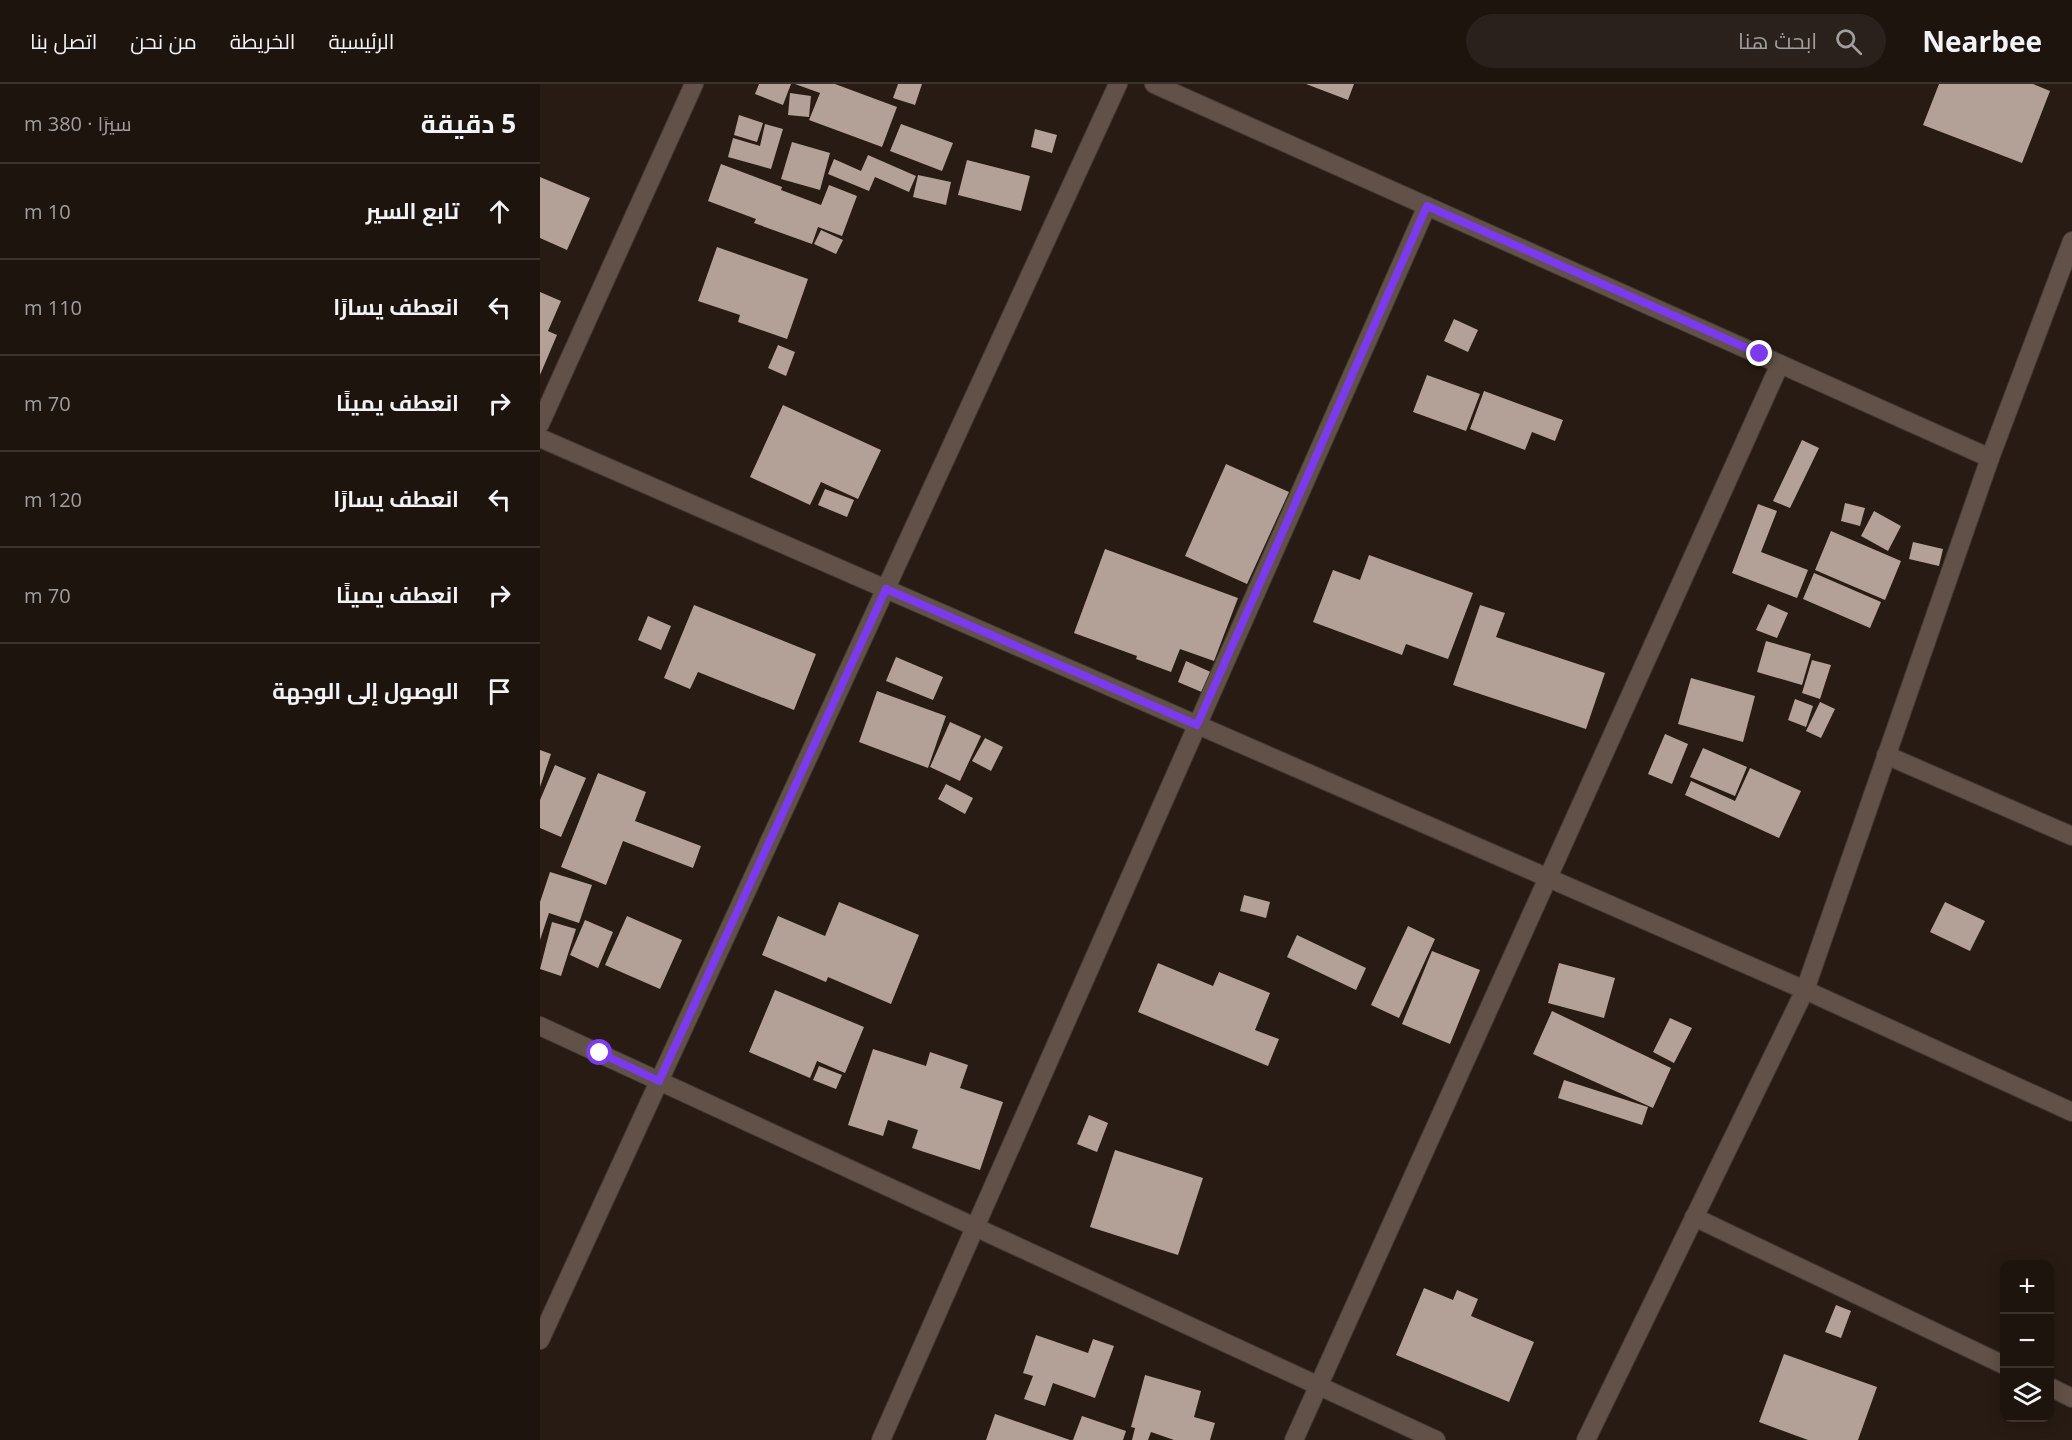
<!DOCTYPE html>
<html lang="ar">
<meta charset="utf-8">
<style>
:root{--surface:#1e140e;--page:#2b211c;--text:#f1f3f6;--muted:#a19e9e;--line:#3c332e}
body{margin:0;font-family:"Open Sans",Cairo,sans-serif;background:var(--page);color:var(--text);direction:rtl}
.controls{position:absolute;right:18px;bottom:18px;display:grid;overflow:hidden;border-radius:12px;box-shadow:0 3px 15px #0003}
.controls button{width:54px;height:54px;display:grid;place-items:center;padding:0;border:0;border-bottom:2px solid var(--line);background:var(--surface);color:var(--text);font:30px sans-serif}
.stop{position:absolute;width:18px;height:18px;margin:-14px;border:4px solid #7c3aed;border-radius:50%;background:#fff}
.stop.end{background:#7c3aed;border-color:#fff;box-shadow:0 2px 6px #0008}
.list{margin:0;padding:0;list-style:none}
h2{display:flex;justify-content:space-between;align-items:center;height:78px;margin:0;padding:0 24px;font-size:26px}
h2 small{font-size:20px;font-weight:400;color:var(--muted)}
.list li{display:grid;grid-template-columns:39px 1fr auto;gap:18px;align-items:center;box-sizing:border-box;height:96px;padding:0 24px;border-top:2px solid var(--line)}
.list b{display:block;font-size:22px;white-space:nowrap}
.list em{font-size:20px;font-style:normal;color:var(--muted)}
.icon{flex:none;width:33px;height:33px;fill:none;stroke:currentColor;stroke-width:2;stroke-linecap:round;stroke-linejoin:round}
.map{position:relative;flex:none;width:1532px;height:1356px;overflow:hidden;direction:ltr}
header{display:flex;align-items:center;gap:36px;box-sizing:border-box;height:84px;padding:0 30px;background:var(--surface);border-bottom:2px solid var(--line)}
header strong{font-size:28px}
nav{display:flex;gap:33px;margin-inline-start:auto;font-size:21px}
.search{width:420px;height:54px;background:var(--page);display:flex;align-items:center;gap:15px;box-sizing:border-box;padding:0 21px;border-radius:33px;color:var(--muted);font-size:22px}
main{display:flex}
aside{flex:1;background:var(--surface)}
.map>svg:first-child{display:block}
.building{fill:#b3a197}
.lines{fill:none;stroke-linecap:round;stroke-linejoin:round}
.minor-casing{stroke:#423733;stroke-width:20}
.minor{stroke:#615148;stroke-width:18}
.route{stroke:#7c3aed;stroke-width:8}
</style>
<header>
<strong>Nearbee</strong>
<div class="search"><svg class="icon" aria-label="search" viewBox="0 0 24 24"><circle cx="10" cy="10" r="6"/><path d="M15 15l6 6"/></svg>ابحث هنا</div>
<nav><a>الرئيسية</a><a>الخريطة</a><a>من نحن</a><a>اتصل بنا</a></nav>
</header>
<main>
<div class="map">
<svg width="1532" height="1356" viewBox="0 0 1532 1356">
<rect width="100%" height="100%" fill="#281b13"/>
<g class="building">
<path d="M219,0H251L243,21L215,10Z"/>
<path d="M255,0H295L357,23L342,63L269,36L280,9Z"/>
<path d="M358,0H382L375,21L353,14Z"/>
<path d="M766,0H814L808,16Z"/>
<path d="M1399,0H1493L1510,7L1482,79L1383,41Z"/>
<path d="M250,9L271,12L269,33L248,31Z"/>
<path d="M199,31L223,39L217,58L194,51Z"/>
<path d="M225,40L243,45L231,85L188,73L193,54L220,62Z"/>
<path d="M361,40L413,59L402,87L350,67Z"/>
<path d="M495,45L517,51L512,69L491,63Z"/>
<path d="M252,58L290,69L280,106L241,95Z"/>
<path d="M328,71L376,92L369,108L335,93L329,107L288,90L294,75L321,87Z"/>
<path d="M427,76L490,92L481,127L418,111Z"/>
<path d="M181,80L242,103L241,106L281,121L289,101L317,112L302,152L278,143L272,160L214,139L216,135L168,117Z"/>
<path d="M378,91L411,98L406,121L373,113Z"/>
<path d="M0,93L50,114L27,166L0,154Z"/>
<path d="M281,146L303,156L296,170L274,160Z"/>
<path d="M177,163L268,195L247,255L198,238L200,231L158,217Z"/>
<path d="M0,208L21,217L8,247L17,251L0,291Z"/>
<path d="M914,235L938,246L928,268L904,257Z"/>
<path d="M238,261L255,268L246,292L228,284Z"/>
<path d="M887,291L940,310L926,347L873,328Z"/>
<path d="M944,307L1023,336L1015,357L992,348L985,366L930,345Z"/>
<path d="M243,321L341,366L318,415L281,398L270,421L210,393Z"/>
<path d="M1262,356L1279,364L1250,424L1233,417Z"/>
<path d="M686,380L749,408L707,500L645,472Z"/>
<path d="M285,405L314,416L307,433L278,421Z"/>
<path d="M1305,419L1325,424L1320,442L1301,437Z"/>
<path d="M1218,420L1237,427L1221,468L1268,486L1257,514L1192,489Z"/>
<path d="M1334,427L1361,442L1348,467L1321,452Z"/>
<path d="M1291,447L1361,477L1345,516L1275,486Z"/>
<path d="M1373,458L1403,465L1399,482L1369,475Z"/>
<path d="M565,465L698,514L674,577L640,565L631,588L596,575L597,572L534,549Z"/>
<path d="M829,471L933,509L908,575L866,560L862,571L773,538L793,486L820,496Z"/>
<path d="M1274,489L1341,518L1330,544L1263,515Z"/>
<path d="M1228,520L1248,529L1237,554L1216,546Z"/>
<path d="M154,521L276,570L254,626L158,588L150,605L124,594Z"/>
<path d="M940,521L965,529L956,553L1065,589L1046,645L913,601Z"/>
<path d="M108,532L131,542L121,566L98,556Z"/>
<path d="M1226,557L1271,570L1262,601L1217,588Z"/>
<path d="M356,573L403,593L393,616L346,597Z"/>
<path d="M1272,576L1291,581L1280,615L1262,609Z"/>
<path d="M646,577L673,589L664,609L638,598Z"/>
<path d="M1151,594L1215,612L1203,658L1138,640Z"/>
<path d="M337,607L406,632L388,684L319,658Z"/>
<path d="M1255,615L1273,622L1266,643L1248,636Z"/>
<path d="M1280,618L1295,625L1281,654L1266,647Z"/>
<path d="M410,638L441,652L420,697L390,683Z"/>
<path d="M1125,650L1148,660L1132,700L1108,690Z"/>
<path d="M445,654L463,663L451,687L432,677Z"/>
<path d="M1163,664L1207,683L1195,712L1150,693Z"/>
<path d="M0,666L11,670L0,703Z"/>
<path d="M15,681L46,694L21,753L0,744V716Z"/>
<path d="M1210,684L1261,707L1239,754L1145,711L1151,697L1195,717Z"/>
<path d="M58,689L106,708L95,737L161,762L153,784L83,757L66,801L21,783Z"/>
<path d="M406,700L433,714L425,730L398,715Z"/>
<path d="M10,788L52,801L39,839L9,829L0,856V818Z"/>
<path d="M704,811L730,818L726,834L700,827Z"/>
<path d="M299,818L379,851L351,920L288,893L286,898L222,871L238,832L285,852Z"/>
<path d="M1405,818L1445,837L1430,867L1390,848Z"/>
<path d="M87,832L142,856L120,905L65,881Z"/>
<path d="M45,836L73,848L58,884L30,871Z"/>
<path d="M12,838L36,845L21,892L0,885Z"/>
<path d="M868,842L895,855L859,934L831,921Z"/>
<path d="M757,851L826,884L816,906L747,873Z"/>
<path d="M892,867L940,886L910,960L862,940Z"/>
<path d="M618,879L673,902L679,888L730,909L715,946L739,955L728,982L598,928Z"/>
<path d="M1019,879L1075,894L1064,934L1008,919Z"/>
<path d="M235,906L324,943L305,989L277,977L270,994L209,968Z"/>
<path d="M1012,927L1131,984L1113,1024L993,970Z"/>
<path d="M1130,934L1152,944L1134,979L1113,968Z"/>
<path d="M333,965L386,982L390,968L428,981L420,1004L463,1018L440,1086L372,1064L378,1046L348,1036L343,1052L308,1041Z"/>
<path d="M279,982L302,991L296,1005L273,996Z"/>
<path d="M1024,996L1108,1023L1102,1041L1018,1014Z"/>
<path d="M549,1031L568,1039L557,1068L537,1060Z"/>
<path d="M575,1066L663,1094L638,1171L550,1143Z"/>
<path d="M884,1204L913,1216L917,1206L938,1215L931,1232L994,1258L969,1318L856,1271Z"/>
<path d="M1296,1221L1311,1227L1301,1254L1285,1248Z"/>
<path d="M496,1251L548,1269L553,1255L574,1262L555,1314L513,1299L505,1322L484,1315L493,1292L483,1289Z"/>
<path d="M1244,1270L1337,1303L1318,1356H1268L1219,1338Z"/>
<path d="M605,1291L661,1307L654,1333L675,1339L670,1356H634L611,1348L608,1356H592L595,1344L591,1343Z"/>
<path d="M455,1330L530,1356H446Z"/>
<path d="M542,1332L586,1347L583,1356H533Z"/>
</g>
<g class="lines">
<g class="minor-casing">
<g id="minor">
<path d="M614,0L1450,374"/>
<path d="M0,340L154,0"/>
<path d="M0,354L1265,906L1532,1028"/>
<path d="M1346,671L1532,752"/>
<path d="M0,942L896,1356"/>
<path d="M1154,1133L1464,1281"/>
<path d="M0,1256L578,0"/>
<path d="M1510,1303L1532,1314"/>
<path d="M341,1356L887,122"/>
<path d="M754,1356L1240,280"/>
<path d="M1046,1356L1265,906L1450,374L1532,157"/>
</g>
</g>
<use href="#minor" class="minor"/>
</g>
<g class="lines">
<path class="route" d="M60,969L119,997L346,505L657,641L887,122L1220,270"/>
</g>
</svg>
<div class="controls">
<button>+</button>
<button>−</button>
<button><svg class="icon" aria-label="layers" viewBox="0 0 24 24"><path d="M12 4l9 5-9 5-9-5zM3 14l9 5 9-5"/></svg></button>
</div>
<div class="stop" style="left:60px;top:969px"></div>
<div class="stop end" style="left:1220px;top:270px"></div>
</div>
<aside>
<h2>5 دقيقة<small>سيرًا · 380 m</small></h2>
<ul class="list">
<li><svg class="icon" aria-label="ahead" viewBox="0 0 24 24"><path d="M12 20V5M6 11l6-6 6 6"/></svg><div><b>تابع السير</b></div><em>10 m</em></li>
<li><svg class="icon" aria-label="left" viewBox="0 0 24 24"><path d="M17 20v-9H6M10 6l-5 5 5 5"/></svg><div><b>انعطف يسارًا</b></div><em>110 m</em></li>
<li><svg class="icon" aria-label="right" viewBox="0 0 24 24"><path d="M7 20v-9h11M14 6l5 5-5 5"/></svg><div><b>انعطف يمينًا</b></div><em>70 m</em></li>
<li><svg class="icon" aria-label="left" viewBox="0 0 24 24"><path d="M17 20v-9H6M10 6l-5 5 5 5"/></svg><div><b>انعطف يسارًا</b></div><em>120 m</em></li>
<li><svg class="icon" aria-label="right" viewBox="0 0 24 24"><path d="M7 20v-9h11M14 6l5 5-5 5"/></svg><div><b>انعطف يمينًا</b></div><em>70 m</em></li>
<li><svg class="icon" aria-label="arrive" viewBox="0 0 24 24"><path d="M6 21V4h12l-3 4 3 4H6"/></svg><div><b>الوصول إلى الوجهة</b></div></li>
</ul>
</aside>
</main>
